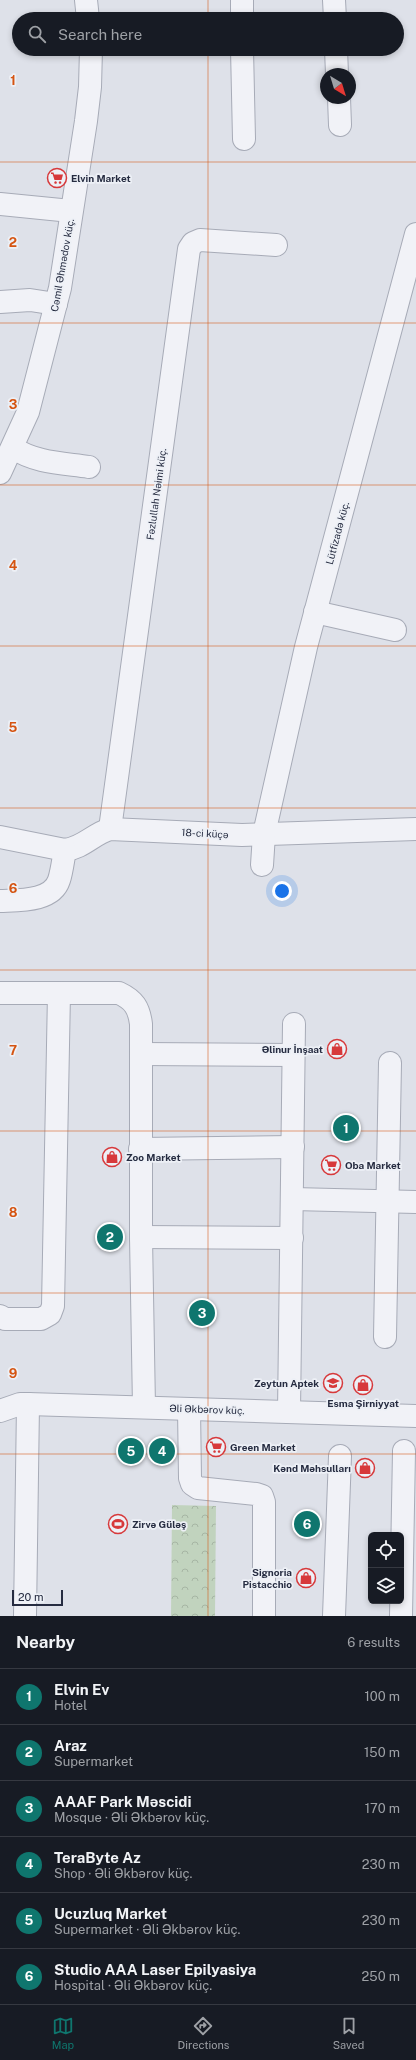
<!DOCTYPE html>
<meta charset="utf-8">
<style>
:root{--surface:#171b24;--page:#242831;--text:#f1f3f6;--muted:#9ea1a6;--line:#363941;--accent:#0f766e}
body{margin:0;font-family:"Public Sans",sans-serif;background:var(--page);color:var(--text)}
.controls{position:absolute;right:12px;bottom:12px;display:grid;overflow:hidden;border-radius:6px;box-shadow:0 2px 6px #0003}
.controls button{width:36px;height:36px;display:grid;place-items:center;padding:0;border:0;border-bottom:1px solid var(--line);background:var(--surface);color:var(--text);font:20px sans-serif}
.compass{position:absolute;left:320px;top:68px;width:36px;height:36px;border-radius:50%;background:var(--surface);box-shadow:0 2px 6px #0003;rotate:142deg}
.scale{position:absolute;left:12px;bottom:10px;width:51px;box-sizing:border-box;padding-left:4px;border:2px solid #262c41;border-top:0;font-size:11px;line-height:14px;white-space:nowrap;color:#262c41;-webkit-text-stroke:3px #edf0f6;paint-order:stroke}
.you{position:absolute;left:282px;top:891px;width:14px;height:14px;margin:-10px;border:3px solid #fff;border-radius:50%;background:#1a73e8;box-shadow:0 0 0 6px #1a73e833}
.badge{display:grid;place-items:center;width:26px;height:26px;border-radius:50%;background:var(--accent);color:#fff;font-size:13px;font-weight:700}
.pin{position:absolute;translate:-50% -50%;border:2px solid #fff;box-shadow:0 1px 4px #0006}
.list{margin:0;padding:0;list-style:none}
h2{display:flex;justify-content:space-between;align-items:center;height:52px;margin:0;padding:0 16px;font-size:17px}
h2 small{font-size:13px;font-weight:400;color:var(--muted)}
.list li{display:grid;grid-template-columns:26px 1fr auto;gap:12px;align-items:center;box-sizing:border-box;height:56px;padding:0 16px;border-top:1px solid var(--line)}
.list b{display:block;font-size:15px;white-space:nowrap}
.list p{margin:0;font-size:13px;white-space:nowrap;color:var(--muted)}
.list em{font-size:13px;font-style:normal;color:var(--muted)}
.icon{flex:none;width:22px;height:22px;fill:none;stroke:currentColor;stroke-width:2;stroke-linecap:round;stroke-linejoin:round}
.map{position:relative;flex:none;width:416px;height:1616px;overflow:hidden}
.search{position:absolute;background:var(--surface);box-shadow:0 2px 6px #0003;left:12px;right:12px;top:12px;height:44px;display:flex;align-items:center;gap:10px;box-sizing:border-box;padding:0 14px;border-radius:22px;color:var(--muted);font-size:15px}
.sheet{height:388px;background:var(--surface)}
nav{display:flex;justify-content:space-around;align-items:center;box-sizing:border-box;height:56px;border-top:1px solid var(--line);background:var(--surface);font-size:11px;color:var(--muted)}
nav a{display:grid;justify-items:center;gap:2px}
nav .on{color:var(--accent)}
.map>svg:first-child{display:block}
.park{fill:url(#park-crowns)}
.lines{fill:none;stroke-linecap:round;stroke-linejoin:round}
.minor-casing{stroke:#a7abb7;stroke-width:24}
.minor{stroke:#f1f2f7;stroke-width:22}
.grid{fill:none;stroke:#d55411;stroke-width:1;stroke-opacity:0.55}
.labels{text-anchor:middle;dominant-baseline:central;stroke-width:3.5;stroke-linejoin:round;paint-order:stroke}
.poi-label{font-size:10px;font-weight:bold;fill:#262c41;stroke:#edf0f6;text-anchor:start}
.street-label{font-size:10px;fill:#262c41;stroke:#edf0f6}
.grid-label{font-size:13px;text-anchor:middle;font-weight:bold;fill:#d55411;stroke:#edf0f6;stroke-width:3.5;stroke-linejoin:round;paint-order:stroke}
</style>
<div class="map">
<svg width="416" height="1616" viewBox="0 0 416 1616">
<defs>
<pattern id="park-crowns" width="20" height="18" patternUnits="userSpaceOnUse"><rect width="20" height="18" fill="#c1d3be"/><path d="M2 6a3 3 0 1 1 6 0M12 15a3 3 0 1 1 6 0" fill="none" stroke="#a6b5a4"/></pattern>
</defs>
<rect width="100%" height="100%" fill="#dee1e9"/>
<path class="park" d="M172,1505L216,1506L215,1616H171Z"/>
<g class="lines">
<g class="minor-casing">
<g id="minor">
<path d="M86,0L88,19"/>
<path d="M242,0V19"/>
<path d="M334,0L335,19"/>
<path d="M242,49L244,139"/>
<path d="M336,49L337,74"/>
<path d="M339,98L340,125"/>
<path d="M0,204L71,211"/>
<path d="M0,302L30,300L56,304"/>
<path d="M13,448C36,463 62,463 89,467"/>
<path d="M0,473L28,412L60,288L86,121L90,87L91,49"/>
<path d="M315,612L395,630"/>
<path d="M110,829L189,249L193,243L200,240L276,245"/>
<path d="M0,837L65,850C83,848 93,834 110,829L242,835L416,829"/>
<path d="M262,865L264,834L306,647L416,234"/>
<path d="M0,901C18,900 52,902 59,880C62,871 63,860 65,850"/>
<path d="M0,993H119C134,1000 139,1008 141,1024V1237L144,1407"/>
<path d="M141,1054L293,1055"/>
<path d="M140,1149L293,1147"/>
<path d="M293,1199L416,1202"/>
<path d="M141,1237L292,1238"/>
<path d="M0,1316L5,1319H41L50,1314L53,1306L59,993"/>
<path d="M385,1337L390,1063"/>
<path d="M189,1409L190,1478L192,1484L198,1488L256,1494L262,1496L264,1502V1616"/>
<path d="M0,1411L20,1404H28L416,1416"/>
<path d="M289,1412L294,1024"/>
<path d="M25,1616L28,1404"/>
<path d="M334,1616L340,1456"/>
<path d="M401,1616L404,1451"/>
</g>
</g>
<use href="#minor" class="minor"/>
</g>
<path class="grid" d="M208,0V19M208,49V1616M0,162H416M0,323H416M0,485H416M0,646H416M0,808H416M0,970H416M0,1131H416M0,1293H416M0,1454H416"/>
<defs>
<g id="supermarket-ring" transform="scale(1)"><circle r="9.5" fill="#edf0f6" stroke="#d7393b" stroke-width="1.5"/><path d="M-6-5.5h2.5l.6 2H6L4.5 2H-2.5L-4.4-4H-6ZM-1.5 3.2a1.3 1.3 0 1 0 .1 0ZM3 3.2a1.3 1.3 0 1 0 .1 0Z" fill="#d7393b"/></g>
<g id="shop-ring" transform="scale(1)"><circle r="9.5" fill="#edf0f6" stroke="#d7393b" stroke-width="1.5"/><path d="M-5-2.5h2.3a2.7 3.5 0 0 1 5.4 0H5L5.5 6h-11ZM-1.5-2.5h3a1.5 2.3 0 0 0-3 0Z" fill="#d7393b"/></g>
<g id="school-ring" transform="scale(1)"><circle r="9.5" fill="#edf0f6" stroke="#d7393b" stroke-width="1.5"/><path d="M0-5L7-2L0 1L-7-2ZM-4 1L0 2.5L4 1V4Q0 6-4 4Z" fill="#d7393b"/></g>
<g id="stadium-ring" transform="scale(1)"><circle r="9.5" fill="#edf0f6" stroke="#d7393b" stroke-width="1.5"/><path d="M0-5a6.5 5 0 1 0 0 10a6.5 5 0 1 0 0-10ZM-3.5-1.8h7v3.6h-7Z" fill="#d7393b"/></g>
</defs>
<g fill-rule="evenodd">
<use href="#supermarket-ring" x="57" y="178"/>
<use href="#shop-ring" x="337" y="1049"/>
<use href="#shop-ring" x="112" y="1157"/>
<use href="#supermarket-ring" x="331" y="1165"/>
<use href="#school-ring" x="333" y="1383"/>
<use href="#shop-ring" x="363" y="1385"/>
<use href="#supermarket-ring" x="216" y="1447"/>
<use href="#shop-ring" x="365" y="1468"/>
<use href="#stadium-ring" x="118" y="1524"/>
<use href="#shop-ring" x="306" y="1578"/>
</g>
<g class="labels">
<g class="poi-label">
<text x="71" y="178">Elvin Market</text>
<text x="323" y="1049" text-anchor="end">Əlinur İnşaat</text>
<text x="126" y="1157">Zoo Market</text>
<text x="345" y="1165">Oba Market</text>
<text x="319" y="1383" text-anchor="end">Zeytun Aptek</text>
<text x="363" y="1403" text-anchor="middle">Esma Şirniyyat</text>
<text x="230" y="1447">Green Market</text>
<text x="351" y="1468" text-anchor="end">Kənd Məhsulları</text>
<text x="132" y="1524">Zirvə Güləş</text>
<text x="292" y="1572" text-anchor="end">Signoria<tspan x="292" dy="12">Pistacchio</tspan></text>
</g>
<g class="street-label">
<text transform="translate(62 265) rotate(-80)">Cəmil Əhmədov küç.</text>
<text transform="translate(156 494) rotate(-82)">Fəzlullah Nəimi küç.</text>
<text transform="translate(337 533) rotate(-75)">Lütfizadə küç.</text>
<text transform="translate(205 833) rotate(3)">18-ci küçə</text>
<text transform="translate(207 1409) rotate(2)">Əli Əkbərov küç.</text>
</g>
</g>
<g class="grid-label">
<text x="13" y="85">1</text>
<text x="13" y="247">2</text>
<text x="13" y="409">3</text>
<text x="13" y="570">4</text>
<text x="13" y="732">5</text>
<text x="13" y="893">6</text>
<text x="13" y="1055">7</text>
<text x="13" y="1217">8</text>
<text x="13" y="1378">9</text>
</g>
</svg>
<div class="controls">
<button><svg class="icon" aria-label="locate" viewBox="0 0 24 24"><circle cx="12" cy="12" r="6"/><path d="M12 2v4M12 18v4M2 12h4M18 12h4"/></svg></button>
<button><svg class="icon" aria-label="layers" viewBox="0 0 24 24"><path d="M12 4l9 5-9 5-9-5zM3 14l9 5 9-5"/></svg></button>
</div>
<svg class="compass" viewBox="-18 -18 36 36"><path d="M0-13l5 13h-10z" fill="#e53935"/><path d="M0 13l5-13h-10z" fill="#9ea1a6"/></svg>
<div class="scale">20 m</div>
<div class="you"></div>
<div class="pin badge" style="left:346px;top:1128px">1</div>
<div class="pin badge" style="left:110px;top:1237px">2</div>
<div class="pin badge" style="left:202px;top:1313px">3</div>
<div class="pin badge" style="left:162px;top:1451px">4</div>
<div class="pin badge" style="left:131px;top:1451px">5</div>
<div class="pin badge" style="left:307px;top:1524px">6</div>
<div class="search"><svg class="icon" aria-label="search" viewBox="0 0 24 24"><circle cx="10" cy="10" r="6"/><path d="M15 15l6 6"/></svg>Search here</div>
</div>
<section class="sheet">
<h2>Nearby<small>6 results</small></h2>
<ul class="list">
<li><span class="badge">1</span><div><b>Elvin Ev</b><p>Hotel</p></div><em>100 m</em></li>
<li><span class="badge">2</span><div><b>Araz</b><p>Supermarket</p></div><em>150 m</em></li>
<li><span class="badge">3</span><div><b>AAAF Park Məscidi</b><p>Mosque · Əli Əkbərov küç.</p></div><em>170 m</em></li>
<li><span class="badge">4</span><div><b>TeraByte Az</b><p>Shop · Əli Əkbərov küç.</p></div><em>230 m</em></li>
<li><span class="badge">5</span><div><b>Ucuzluq Market</b><p>Supermarket · Əli Əkbərov küç.</p></div><em>230 m</em></li>
<li><span class="badge">6</span><div><b>Studio AAA Laser Epilyasiya</b><p>Hospital · Əli Əkbərov küç.</p></div><em>250 m</em></li>
</ul>
</section>
<nav>
<a class="on"><svg class="icon" aria-label="map" viewBox="0 0 24 24"><path d="M3 6l6-2 6 2 6-2v14l-6 2-6-2-6 2zM9 4v14M15 6v14"/></svg>Map</a>
<a><svg class="icon" aria-label="directions" viewBox="0 0 24 24"><path d="M12 3l9 9-9 9-9-9zM9 14v-3h6M13 9l2 2-2 2"/></svg>Directions</a>
<a><svg class="icon" aria-label="saved" viewBox="0 0 24 24"><path d="M7 4h10v16l-5-4-5 4z"/></svg>Saved</a>
</nav>
